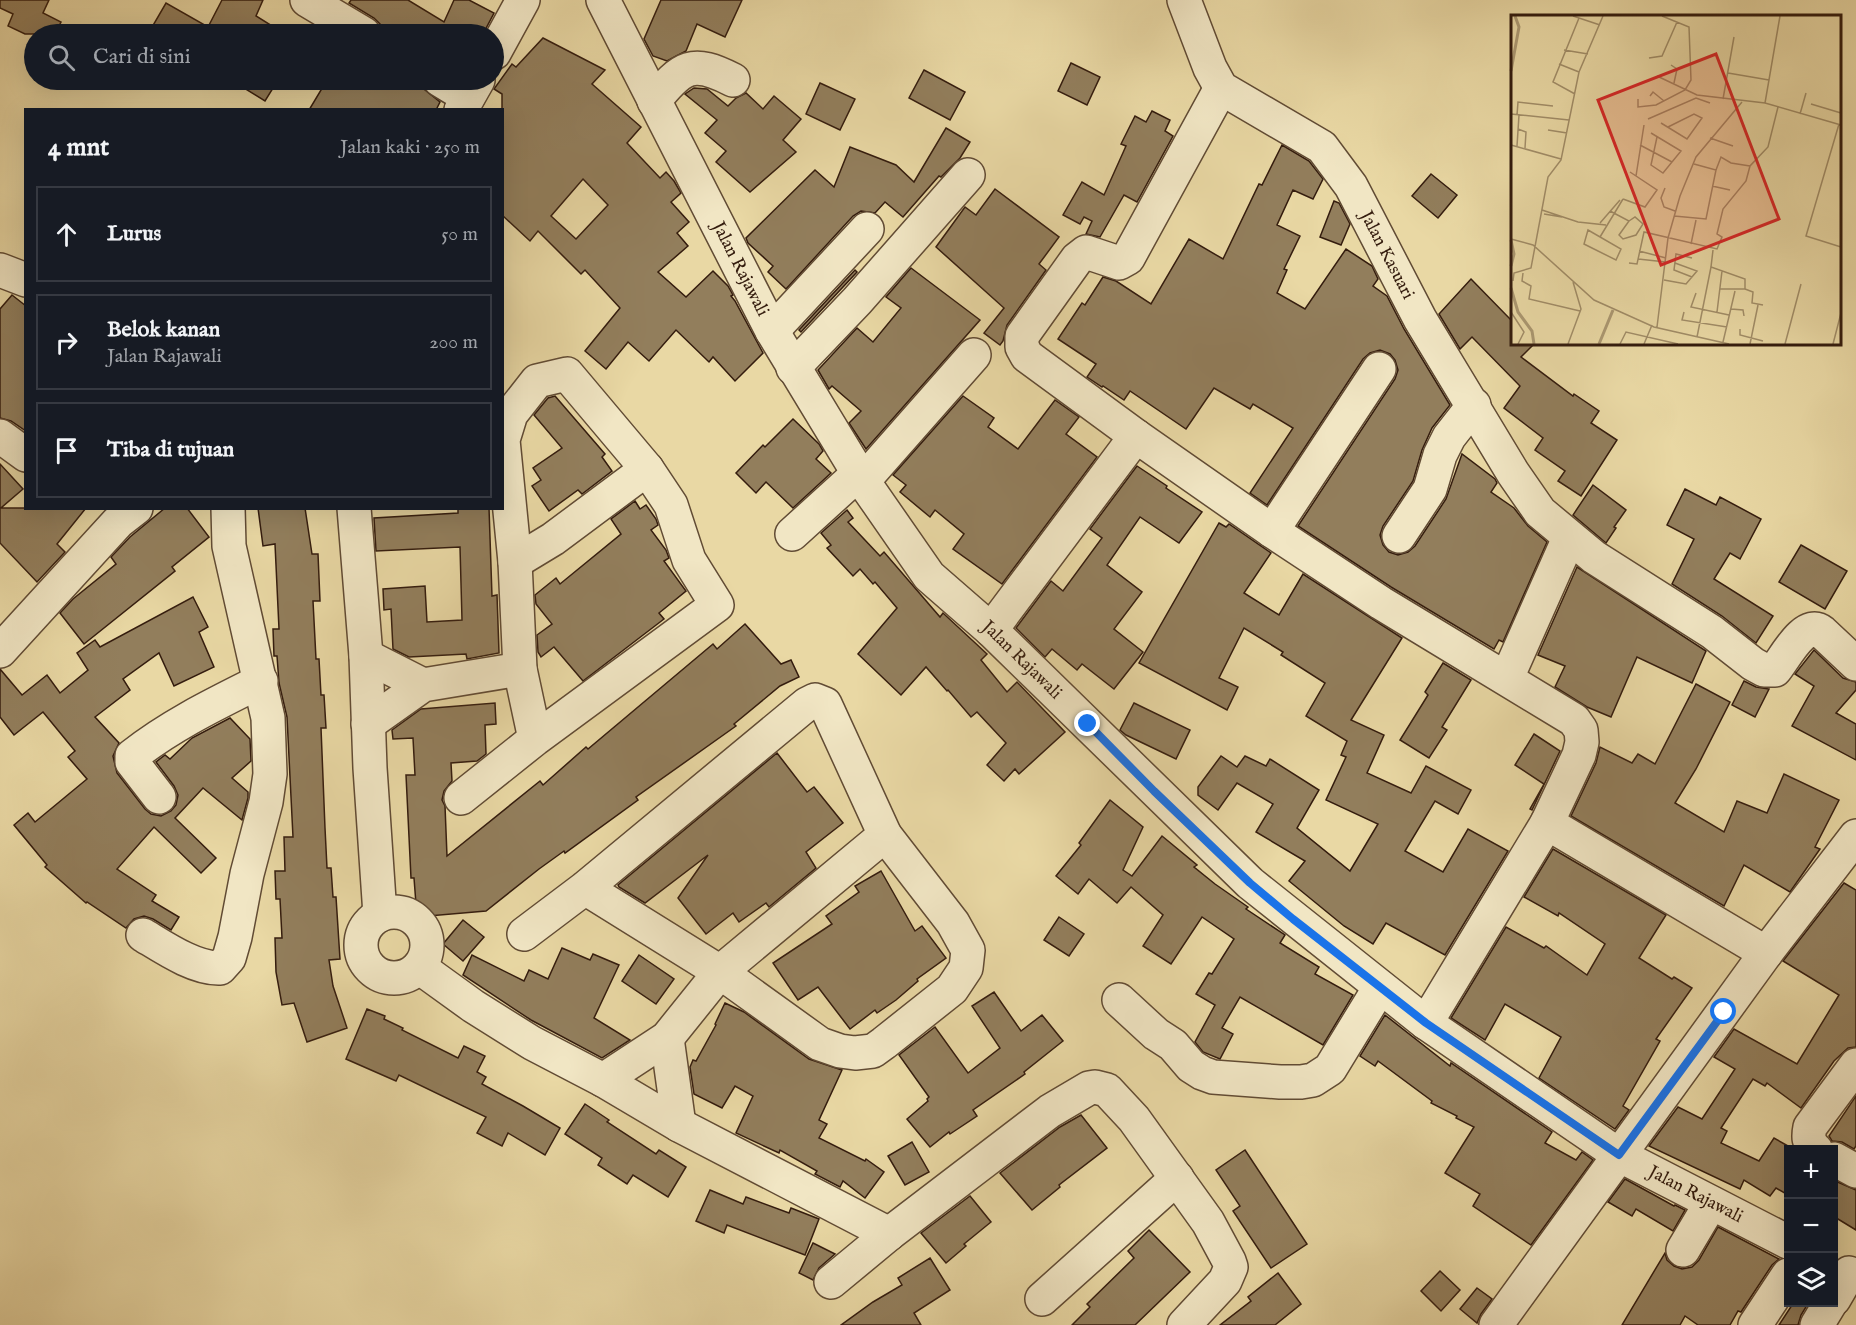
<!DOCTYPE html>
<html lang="id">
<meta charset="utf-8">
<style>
:root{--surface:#171b24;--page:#242831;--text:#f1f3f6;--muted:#9ea1a6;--line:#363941}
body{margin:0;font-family:"IM FELL English",serif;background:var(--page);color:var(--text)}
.controls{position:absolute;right:18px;bottom:18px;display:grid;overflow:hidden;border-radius:0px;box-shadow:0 6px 24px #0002}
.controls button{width:54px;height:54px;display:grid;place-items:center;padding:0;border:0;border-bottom:2px solid var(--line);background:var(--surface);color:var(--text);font:30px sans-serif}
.stop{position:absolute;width:18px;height:18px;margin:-14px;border:4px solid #1a73e8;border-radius:50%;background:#fff}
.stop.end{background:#1a73e8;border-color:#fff;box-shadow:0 2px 6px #0008}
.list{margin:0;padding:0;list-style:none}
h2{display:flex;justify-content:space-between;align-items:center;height:78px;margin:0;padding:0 24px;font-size:26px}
h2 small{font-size:20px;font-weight:400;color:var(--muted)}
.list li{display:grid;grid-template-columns:39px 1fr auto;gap:18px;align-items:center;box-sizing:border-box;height:96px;margin:0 12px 12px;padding:0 12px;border:2px solid var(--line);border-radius:0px}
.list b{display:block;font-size:22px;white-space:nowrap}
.list p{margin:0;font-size:20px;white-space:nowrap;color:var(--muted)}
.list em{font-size:20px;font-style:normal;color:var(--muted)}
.icon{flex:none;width:33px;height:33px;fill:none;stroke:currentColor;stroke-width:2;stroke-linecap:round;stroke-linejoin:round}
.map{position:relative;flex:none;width:1856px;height:1325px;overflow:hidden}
.search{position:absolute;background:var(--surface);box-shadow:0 6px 24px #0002;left:24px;top:24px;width:480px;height:66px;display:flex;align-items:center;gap:15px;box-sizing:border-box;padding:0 21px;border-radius:33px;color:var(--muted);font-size:22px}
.panel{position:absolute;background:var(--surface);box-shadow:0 6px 24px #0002;left:24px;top:108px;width:480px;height:402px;border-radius:0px}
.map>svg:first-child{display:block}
.building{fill:#927e5c;stroke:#341c0e;stroke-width:1.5;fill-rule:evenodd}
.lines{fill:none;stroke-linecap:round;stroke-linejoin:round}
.minor-casing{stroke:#614b34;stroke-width:36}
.minor{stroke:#f1e6c4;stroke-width:33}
.route{stroke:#1a73e8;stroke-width:8}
.labels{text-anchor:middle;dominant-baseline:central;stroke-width:5;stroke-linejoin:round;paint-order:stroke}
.street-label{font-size:18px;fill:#341c0e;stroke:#f1e6c4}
.inset-river{fill:none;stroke:#ab9871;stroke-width:3}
.inset-road{fill:none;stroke:#a18d68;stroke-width:1.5}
.view{fill:#d62828;fill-opacity:0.15;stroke:#d62828;stroke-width:3}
.inset-edge{fill:none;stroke:#341c0e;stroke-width:3}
</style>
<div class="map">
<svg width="1856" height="1325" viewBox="0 0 1856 1325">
<rect width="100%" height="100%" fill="#e9d8a4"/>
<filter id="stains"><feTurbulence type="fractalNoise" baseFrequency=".00333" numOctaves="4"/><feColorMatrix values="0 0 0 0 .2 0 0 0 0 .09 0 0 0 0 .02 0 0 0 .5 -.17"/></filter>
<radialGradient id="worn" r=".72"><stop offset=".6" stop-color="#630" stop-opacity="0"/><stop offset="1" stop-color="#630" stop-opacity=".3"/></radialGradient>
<g class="building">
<path d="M0,0H49L43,13L61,22L55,34H25L8,26L13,14L0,8Z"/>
<path d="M222,0H263L256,16L285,34H148L166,3L208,27Z"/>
<path d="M351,0H408L444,22L454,0H469L494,13L483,34H383L380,24L374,18L349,3Z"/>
<path d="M661,0H742L725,37L697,24L686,51L667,61L653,56L644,39Z"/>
<path d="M543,38L605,70L592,84L641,127L627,143L660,178L666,172L674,181L681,193L671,202L689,222L677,233L688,246L658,272L686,297L713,271L728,286L733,295L731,296L735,301L763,353L735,381L713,357L709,362L676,330L649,361L628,342L606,369L585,351L620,308L585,270L581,274L538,231L530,241L502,215V94L494,89L512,64L516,67ZM583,179L608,205L576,239L551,216Z"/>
<path d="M1071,63L1100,77L1087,105L1058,91Z"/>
<path d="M924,70L965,92L950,120L909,98Z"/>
<path d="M231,80H278L265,101Z"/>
<path d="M327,80H421L424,89L440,102L436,110H309Z"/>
<path d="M820,83L855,99L840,130L806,114Z"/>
<path d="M694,88L707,89L728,106L736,98L746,93L763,109L774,96L801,119L783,140L796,152L750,192L716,162L726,151L705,133L717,120L685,94Z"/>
<path d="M1152,111L1170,120L1165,131L1173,136L1137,202L1124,195L1100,237L1086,234L1092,221L1084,217L1080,224L1063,215L1082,182L1104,195L1126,146L1121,144L1135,116L1146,122Z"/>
<path d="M946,128L970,142L960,158L941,177L939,176L903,217L885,202L875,213L861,211L853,216L786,289L768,272L773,266L748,243L746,238L815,170L834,187L850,147L896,165L914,182Z"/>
<path d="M1282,145L1309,161L1323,179L1313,199L1293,190L1277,225L1300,236L1284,269L1287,270L1277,293L1305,309L1346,249L1372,266L1378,279L1373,286L1387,296L1404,329L1450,405L1432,428L1422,450L1413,481L1383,526L1380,535L1383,545L1389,552L1398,555L1408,552L1415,546L1446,499L1462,454L1495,479L1497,483L1491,492L1514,508L1528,526L1547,542L1503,642L1499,640L1494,649L1391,587L1298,526L1395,379L1398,370L1395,360L1390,354L1380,350L1370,353L1363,359L1267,505L1250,493L1293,428L1253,404L1250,409L1214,388L1186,429L1130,391L1124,400L1103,386L1102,387L1087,377L1096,364L1058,339L1082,303L1085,305L1103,277L1116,281L1151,304L1189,239L1223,259L1259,184L1262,185Z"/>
<path d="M1431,174L1457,195L1438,218L1412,196Z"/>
<path d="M995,189L1059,237L1039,264L1046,270L1007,325L1003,341L1000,345L984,333L1004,308L936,247L965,207L976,215Z"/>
<path d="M1334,201L1339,203L1350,224L1341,245L1320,237Z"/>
<path d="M911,268L980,320L866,449L849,423L861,411L832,386L829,389L818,370L857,328L873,342L901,308L886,297Z"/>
<path d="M855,270L857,272L801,332L799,330Z"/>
<path d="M1471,279L1512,321V344H1534L1521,357L1573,396L1574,394L1599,411L1591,423L1617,440L1581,496L1558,481L1565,471L1535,450L1543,438L1504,408L1520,386L1472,337L1460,349L1439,314Z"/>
<path d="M12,295L26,306V431L11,421L0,418V309Z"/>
<path d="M555,396L605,454L602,457L612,471L582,494L578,490L549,511L532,486L541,480L533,468L562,448L534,415L548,398Z"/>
<path d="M963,396L994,418L988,427L1018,449L1055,400L1079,417L1066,434L1097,457L1002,584L953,549L964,534L935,510L930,517L900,492L906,485L893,475Z"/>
<path d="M793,419L819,444L823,451L816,459L831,473L793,508L766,482L756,493L736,473L763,445L765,447Z"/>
<path d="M0,464L23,489L1,508H86L57,544L65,552L37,582L0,543Z"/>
<path d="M1137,466L1167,486L1166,488L1202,512L1179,543L1140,517L1107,565L1142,592L1114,629L1143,652L1114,689L1082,664L1077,670L1052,649L1045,657L1016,628L1051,581L1063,591L1102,538L1090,529Z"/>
<path d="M1593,485L1626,510L1614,527L1616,528L1606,543L1573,515Z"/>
<path d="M1685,489L1716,505L1720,497L1761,519L1740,559L1730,553L1714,579L1773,616L1756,643L1722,616L1672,584L1694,539L1667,525Z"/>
<path d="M635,501L640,509L646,505L656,519L658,525L651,530L666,550L669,558L664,561L686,591L659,613L664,619L583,681L554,647L541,657L538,652L537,635L552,624L536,604L535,595L556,578L560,584L621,534L611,519Z"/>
<path d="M165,508H187L209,537L172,567L175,571L84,644L60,613L73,599L116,564L111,557L130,537Z"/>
<path d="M258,508H305L312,554H318L320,601H313L316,659H319L321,695H324L326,728H321L325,828L327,868H331L333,897H336L340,959L329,960L333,986L347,1028L307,1042L294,1003L282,1005L276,972L275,938H282L280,899H276L275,871H285L284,837H293L287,717L279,683L277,656H274L273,629H279L275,544L263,546Z"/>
<path d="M458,508H489L492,596L497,595L499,653L467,659L466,654L409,657L393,649L391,609L384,610L383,589L425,586L427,622L462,620L460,547L376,551L374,518L458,513Z"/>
<path d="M847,510L853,518L848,522L880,556L884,552L940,617L943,613L987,654L981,660L1007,692L1017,682L1065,732L1019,774L1015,769L1004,781L987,765L1006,743L977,712L971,717L948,690L947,691L926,667L901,695L858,654L897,608L875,582L873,584L860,569L853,576L827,548L831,545L821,533Z"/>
<path d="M1219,523L1226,527L1229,524L1271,553L1244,593L1279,615L1303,574L1402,638L1351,720L1384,735L1367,773L1411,793L1426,766L1471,790L1458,814L1435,801L1405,851L1443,872L1468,829L1508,851L1445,955L1386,923L1373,944L1344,926L1289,881L1305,861L1256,832L1273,804L1237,783L1218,810L1198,795V787L1221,756L1237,767L1245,756L1266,766L1270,759L1319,790L1297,828L1350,871L1378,824L1326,800L1346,757L1341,755L1347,741L1306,716L1325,683L1281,655L1283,652L1244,628L1219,678L1238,687L1227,710L1139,663Z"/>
<path d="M1801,545L1847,571L1825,609L1779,582Z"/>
<path d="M1577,567L1706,651L1692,683L1637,657L1611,717L1587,707L1555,687L1565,666L1538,655Z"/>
<path d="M193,597L208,627L199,632L214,667L174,686L159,653L123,679L130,690L95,717L119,743L113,756L117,773L145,809L151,814L161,816L171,811L176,805L178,795L174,786L156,762L165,755L170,759L192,738L230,718L250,739L251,761L232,778L248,792V798L242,820L203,788L175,818L216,858L201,873L154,827L117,869L156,895L152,901L179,917L171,930L153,919L144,916L134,919L126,928L87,902L86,903L45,867L47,865L14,825L28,813L35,822L87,779L68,757L75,751L43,712L14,735L0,717V669L22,695L47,675L60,693L88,670L77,653L95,640L100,647Z"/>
<path d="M745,624L781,664L791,660L799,677L780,686L734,724L736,726L636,797L638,800L565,853L564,851L539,869L486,911L417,917L414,878H411L406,775H415L413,738L393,739L392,730L421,709L495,703L496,724L485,725L486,754L477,761L451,763L452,781L444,791L442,800L445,806L447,856L540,781L543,785L586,747L588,749L713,644L717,649Z"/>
<path d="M1814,650L1843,678L1856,682V690L1836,713L1856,724V760L1792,726L1814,686L1795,674Z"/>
<path d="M1443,663L1471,680L1442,727L1447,730L1429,758L1400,740L1428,695L1425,692Z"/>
<path d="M1744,681L1756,687L1769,689L1755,717L1732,705Z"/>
<path d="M1696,684L1730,702L1696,769L1675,803L1724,832L1737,801L1767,813L1784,774L1839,800L1815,847L1820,849L1790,892L1744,865L1724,906L1571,816L1596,763L1600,747L1632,763L1638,754L1655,764Z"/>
<path d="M1134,703L1190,730L1176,759L1126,735L1120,730Z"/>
<path d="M1534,734L1560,751L1532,810L1530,809L1544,784L1515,765Z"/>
<path d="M777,753L807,792L814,787L843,823L806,852L816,868L769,907L766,903L739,922L733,913L706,934L678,898L708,855L645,903L619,887L618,885Z"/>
<path d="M1110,800L1143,827L1123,870L1132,876L1162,836L1197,865L1194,867L1215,884L1248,907L1246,909L1285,935L1280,943L1319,967L1315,974L1353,995L1323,1045L1240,997L1222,1028L1233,1034L1220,1059L1203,1052L1195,1042L1215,1005L1196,994L1209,973L1212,974L1234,939L1202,917L1171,964L1143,946L1163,915L1131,887L1117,903L1089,879L1078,894L1056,876L1081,845L1079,843Z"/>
<path d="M1553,849L1666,915L1639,958L1672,979L1674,977L1692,988L1656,1039L1660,1041L1623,1106L1629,1110L1615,1129L1539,1078L1561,1037L1505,1004L1485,1040L1451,1018L1506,927L1544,948L1546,946L1587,975L1605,944L1559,913L1558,916L1524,897Z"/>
<path d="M881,871L915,931L922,926L946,958L917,979L918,981L896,1000L877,1013L875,1010L850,1029L818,987L798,1000L773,963L832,924L826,916L859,892L855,886Z"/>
<path d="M1844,883L1856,890V1047L1848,1048L1834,1061L1801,1108L1767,1083L1765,1086L1753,1079L1721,1128L1727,1131L1721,1143L1759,1161L1774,1138L1788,1146V1195L1776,1188L1770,1196L1744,1180L1740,1189L1649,1146L1678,1107L1702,1119L1735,1069L1714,1057L1734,1029L1797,1064L1839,995L1783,961Z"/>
<path d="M1059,917L1084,934L1069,956L1044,940Z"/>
<path d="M463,920L484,937L463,961L443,944Z"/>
<path d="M562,948L590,960L593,954L619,965L594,1018L630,1040L602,1058L531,1020L463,975L472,955L524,981L529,970L548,979Z"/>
<path d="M639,955L674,979L656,1004L622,981Z"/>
<path d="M994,992L1021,1031L1042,1015L1063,1041L1024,1072L1025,1074L973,1110L977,1116L950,1134L949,1132L930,1147L907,1119L928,1101L927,1099L929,1097L899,1055L935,1027L968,1073L1000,1048L972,1006Z"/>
<path d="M725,1003L744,1012L809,1059L842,1070L819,1120L827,1124L819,1138L865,1161L866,1159L884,1172L865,1198L843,1181L840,1187L815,1174L817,1171L780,1150L779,1153L736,1133L753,1096L735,1086L722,1108L694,1094L690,1067L693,1060L696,1061L716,1025L715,1024Z"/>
<path d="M367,1009L385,1016L384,1019L403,1028L402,1030L458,1058L464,1046L485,1056L477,1072L486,1077L482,1084L523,1106L560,1128L545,1155L508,1133L502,1146L477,1133L486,1117L399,1075L396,1081L346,1059Z"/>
<path d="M1385,1015L1450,1066L1451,1063L1552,1132L1545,1143L1576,1160L1582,1152L1593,1160L1531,1245L1473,1206L1480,1194L1445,1173L1474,1127L1456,1118L1457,1116L1431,1103L1432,1101L1378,1061L1375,1066L1360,1056Z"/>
<path d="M1856,1096V1146L1854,1149L1842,1142L1832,1141L1829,1136Z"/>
<path d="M585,1104L609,1120L607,1122L656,1154L659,1150L686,1167L668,1197L633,1175L627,1184L598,1165L602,1158L565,1134Z"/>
<path d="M1081,1115L1107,1148L1059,1185L1060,1187L1032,1210L1000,1173L1060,1127Z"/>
<path d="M912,1142L929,1172L905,1185L888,1156Z"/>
<path d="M1245,1150L1307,1244L1271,1268L1233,1211L1240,1206L1216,1170Z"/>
<path d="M1625,1179L1674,1206L1675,1205L1685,1210L1673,1231L1636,1209L1632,1216L1608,1202Z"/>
<path d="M1833,1180L1856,1190V1230L1833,1216Z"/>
<path d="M710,1190L743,1204L746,1197L789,1213L791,1208L819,1219L805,1255L727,1225L724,1233L696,1221Z"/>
<path d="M970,1196L991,1222L964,1244L966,1246L946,1263L921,1233Z"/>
<path d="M1718,1227L1779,1259L1772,1265L1741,1312L1738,1311L1730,1325H1698L1685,1316L1680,1325H1622L1665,1253L1667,1260L1674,1266L1682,1269L1692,1267L1699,1260Z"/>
<path d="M1149,1230L1190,1272L1135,1325H1072L1090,1307L1087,1304L1134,1258L1128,1251Z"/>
<path d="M813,1243L835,1254L819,1268L813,1280L799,1273Z"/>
<path d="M930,1258L950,1290L914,1313L921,1325H841L873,1302L902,1285L898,1278Z"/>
<path d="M1440,1271L1460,1290L1441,1311L1421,1291Z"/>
<path d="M1278,1273L1301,1304L1275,1325H1220L1251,1301L1248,1297Z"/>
<path d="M1477,1288L1492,1299L1481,1314L1477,1323L1460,1309Z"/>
<path d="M1794,1302H1809L1801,1315L1798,1325H1779Z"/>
</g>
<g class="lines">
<g class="minor-casing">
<g id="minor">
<path d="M307,0L364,34"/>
<path id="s1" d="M603,0L772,331L863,481L929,576L991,630L1250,883L1426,1023L1619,1155L1788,1242"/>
<path id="s2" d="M1184,0L1210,68L1221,88L1322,147L1351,186L1420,319L1513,473L1540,512L1594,557L1712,632L1753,664L1764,670H1775C1785,658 1805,618 1822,632L1856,664"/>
<path d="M494,53L523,0"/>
<path d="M440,80L468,97"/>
<path d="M654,101C682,66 692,59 733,80"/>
<path d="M461,110L478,80"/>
<path d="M0,270L26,280"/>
<path d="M772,331L867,229"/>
<path d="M793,368L857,301L968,175"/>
<path d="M0,436L26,455"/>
<path d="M1136,436L1027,356L1022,347V336L1077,259L1086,252L1119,263L1128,258L1221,88"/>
<path d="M863,481L974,355"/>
<path d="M354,508L366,656L370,768L380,915"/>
<path d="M1272,531L1379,369"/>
<path d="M792,534L858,474"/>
<path d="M1399,536L1430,489L1440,455L1449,437L1474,405"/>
<path d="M515,562L553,539L647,469"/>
<path d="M991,630L1136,436L1272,531L1381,603L1574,720L1581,730L1582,742L1579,755L1547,823L1426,1023"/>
<path d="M0,651L118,522L136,508"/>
<path d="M366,656L423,685"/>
<path d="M1507,678L1569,538"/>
<path d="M368,724L423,685L520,669"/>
<path d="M159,797L132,762V756C171,725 217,703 261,681"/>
<path d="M461,798L535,739L717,605L689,560L671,505L647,469L567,374L537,381L511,414L503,440L515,562L520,669L535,739"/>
<path d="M1547,823L1766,953"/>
<circle cx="394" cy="945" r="33"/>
<path d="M524,934L585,888L807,704L815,700L825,704L885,835L953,923L968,950L966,968L952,989L884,1043L873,1051L855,1053L840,1051L820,1044L720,972L585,888"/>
<path d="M143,935C163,947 195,969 220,968L229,958L235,937L247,874L266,802L270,774L268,718L229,546L228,508"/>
<path d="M419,967L473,1006L532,1043L603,1080L679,1125L889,1234"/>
<path d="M1119,1000L1156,1034L1173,1045L1191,1066L1202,1073L1213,1077L1280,1082H1301L1313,1080L1330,1069L1380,987"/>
<path d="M667,1038L679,1125"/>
<path d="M603,1080L667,1038L720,972L885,835"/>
<path d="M1816,1150C1808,1142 1808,1137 1810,1127L1856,1065"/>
<path d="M1834,1159L1856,1171"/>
<path d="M1683,1250L1711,1203"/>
<path d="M831,1282L889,1234L1050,1111L1089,1088L1095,1087L1107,1090L1134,1119L1208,1222L1229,1261L1231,1267L1225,1281L1184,1325"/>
<path d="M1042,1299L1177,1178"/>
<path d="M1834,1299L1849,1273"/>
<path d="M1496,1325L1766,953L1856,836"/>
<path d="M1755,1325L1788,1275"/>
<path d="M1817,1325L1831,1302"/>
</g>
</g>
<use href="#minor" class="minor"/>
</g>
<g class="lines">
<path class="route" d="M1088,724L1154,791L1250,883L1293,919L1426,1023L1619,1155L1724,1012"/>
</g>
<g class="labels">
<g class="street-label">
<text stroke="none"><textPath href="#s2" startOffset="339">Jalan Kasuari</textPath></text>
<text stroke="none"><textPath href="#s1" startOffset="302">Jalan Rajawali</textPath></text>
<text stroke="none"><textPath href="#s1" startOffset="788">Jalan Rajawali</textPath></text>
<text stroke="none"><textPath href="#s1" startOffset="1652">Jalan Rajawali</textPath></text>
</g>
</g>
<g transform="translate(1511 15)">
<rect width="330" height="330" fill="#e9d8a4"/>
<path class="inset-river" d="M0,56L8,12L4,1M0,251L3,239L0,225M0,273L7,297L21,316L23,329M88,329L102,295"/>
<path class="inset-road" d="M62,1L89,10M53,35L77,39M138,43L151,41L166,7M48,49L68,57M160,50L166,54L163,68M217,58L258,65M146,61L186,80L254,88L330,110M64,79L42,67L68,3M139,81L142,77L153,86M127,84V92L145,90L174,75L180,65L178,12L151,1M212,84L223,22M254,88L269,1M300,89L330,98M0,99L58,105M289,99L295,78M6,100L7,87L42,91M137,104L185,83L199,88M150,108L176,124L191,103L183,99L157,112M328,109L295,221L330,232M7,114L15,117L14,133M37,115L56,118M140,118L170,136L152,158L140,150L146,122M199,123L222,131M0,130L50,144M129,130L161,147M6,131L8,100M205,155L210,142L220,148L239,151M125,161L133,110M201,171L219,175M154,173L150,183L153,192L164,196M112,184L134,192L146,175L119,157M31,195L67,207L95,210M99,196L118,206L108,220L112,224L125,220L132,209L124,202L118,206M33,199L51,202M163,201L195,204L205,155L183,149M89,208L109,185M77,215L110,234L105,245L73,229ZM89,222L112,184M0,224L22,230L83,285L143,312L218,329M180,229L185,205M202,235L200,252L234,264V274H209M128,236L155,243M127,244L155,247M118,248L126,249L133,217L206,234L211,222L206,219L212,194L235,166L239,151L257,132L267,92M12,258L11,266L20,271L18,284L69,296M181,262L163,255L165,239L181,243M153,265L175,269L186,256L164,248M2,266L3,258L20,253L37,162L50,145L68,57L92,1M234,274L242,277L241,288L252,290M185,278L180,292L218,300M220,294L232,295L233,301M0,297L13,317L7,329M173,297L171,305L216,312M206,297L211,256M146,312L157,223L169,181L185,142L231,87M229,314V320L252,326M186,322L200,252M212,327L224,276M57,329L70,294L62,267M109,329L115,317L167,329M133,329L141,310M239,329L247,290M274,329L290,269M322,329L330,298"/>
<path class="view" d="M205,39L268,204L150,250L87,85Z"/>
<rect width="330" height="330" class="inset-edge"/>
</g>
<rect width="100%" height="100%" filter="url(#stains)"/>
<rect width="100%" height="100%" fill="url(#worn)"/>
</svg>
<div class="controls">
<button>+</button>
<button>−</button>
<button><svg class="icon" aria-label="layers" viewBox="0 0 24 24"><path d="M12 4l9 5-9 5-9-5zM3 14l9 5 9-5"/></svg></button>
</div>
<div class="stop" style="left:1724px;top:1012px"></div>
<div class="stop end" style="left:1088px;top:724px"></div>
<div class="search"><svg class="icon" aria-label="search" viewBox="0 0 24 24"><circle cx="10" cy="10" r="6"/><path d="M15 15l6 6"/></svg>Cari di sini</div>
<section class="panel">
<h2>4 mnt<small>Jalan kaki · 250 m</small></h2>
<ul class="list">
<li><svg class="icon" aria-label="ahead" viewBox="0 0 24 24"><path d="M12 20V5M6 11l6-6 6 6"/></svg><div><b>Lurus</b></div><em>50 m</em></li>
<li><svg class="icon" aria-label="right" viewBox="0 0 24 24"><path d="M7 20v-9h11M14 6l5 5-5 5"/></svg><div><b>Belok kanan</b><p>Jalan Rajawali</p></div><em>200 m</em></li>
<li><svg class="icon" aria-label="arrive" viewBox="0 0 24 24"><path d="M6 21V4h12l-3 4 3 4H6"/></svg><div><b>Tiba di tujuan</b></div></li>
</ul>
</section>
</div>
